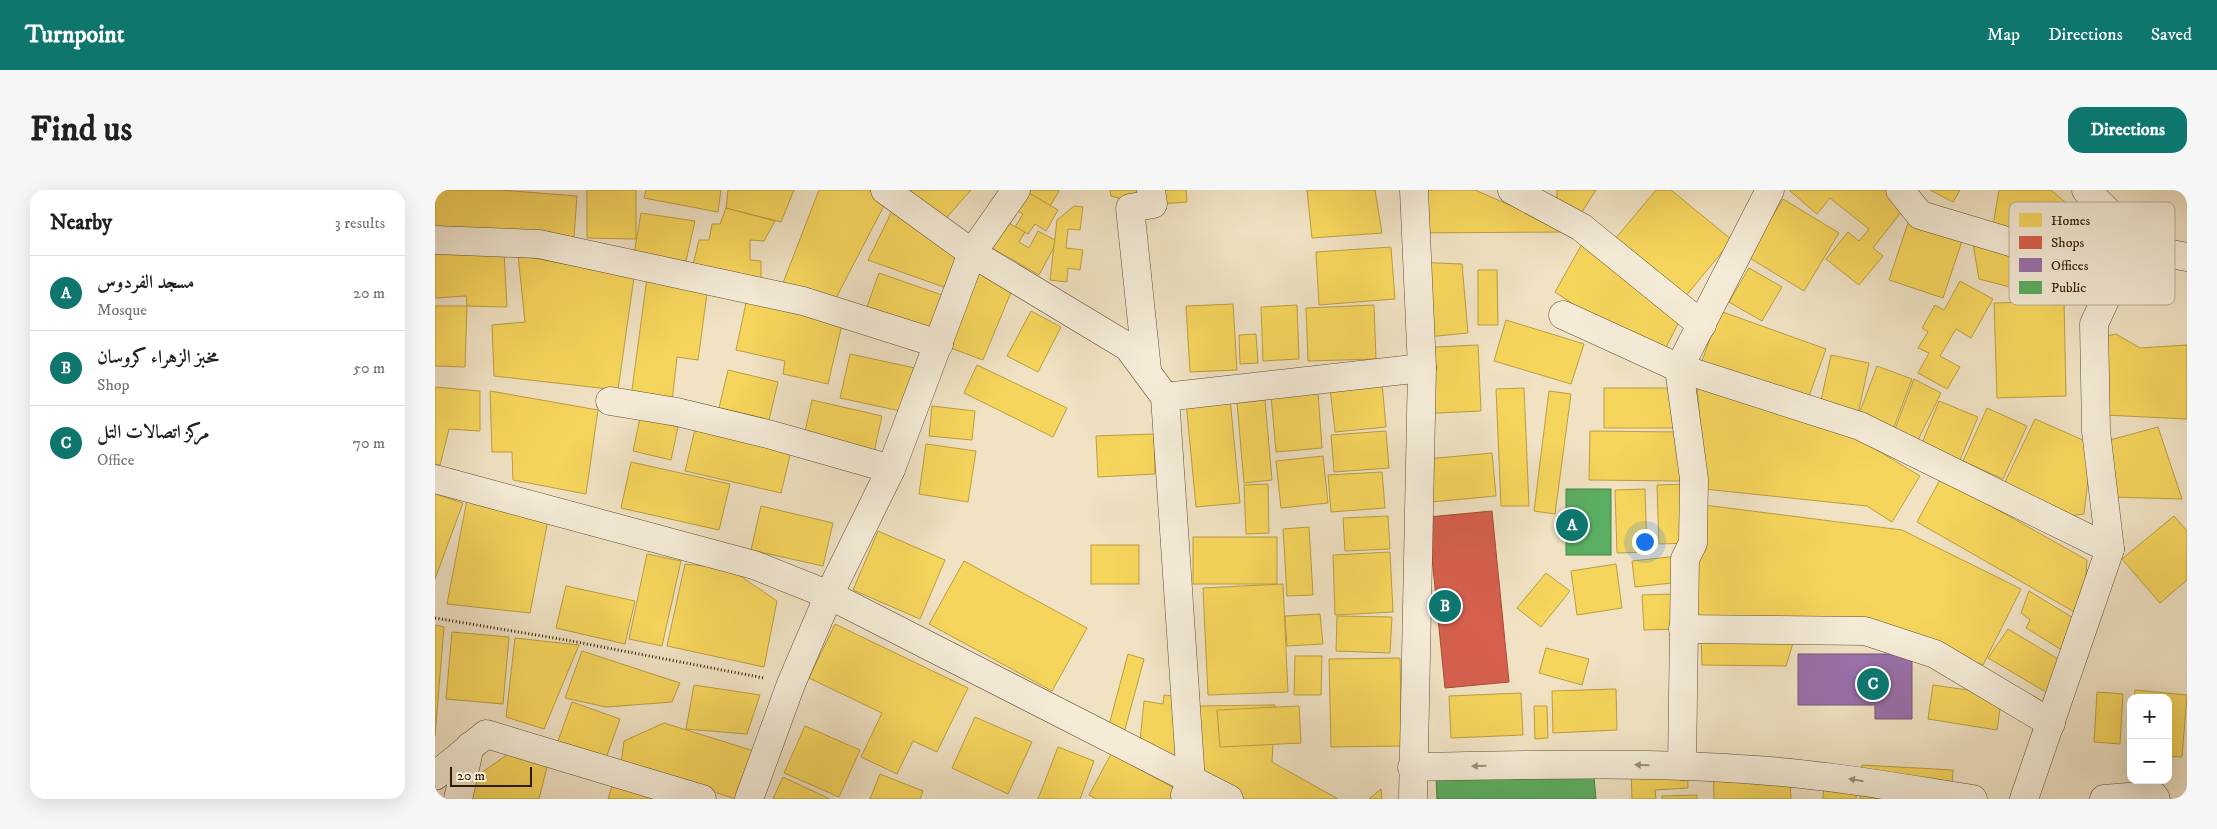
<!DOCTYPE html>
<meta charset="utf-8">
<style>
:root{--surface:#fff;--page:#f6f6f6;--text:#202124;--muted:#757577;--line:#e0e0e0;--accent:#0f766e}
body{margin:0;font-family:"IM FELL DW Pica",Amiri,serif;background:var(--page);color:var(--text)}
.controls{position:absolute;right:15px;bottom:15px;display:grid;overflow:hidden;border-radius:10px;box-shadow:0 5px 20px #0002}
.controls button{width:45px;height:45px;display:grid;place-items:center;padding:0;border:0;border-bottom:1px solid var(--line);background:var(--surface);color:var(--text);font:25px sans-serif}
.scale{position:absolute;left:15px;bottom:12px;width:82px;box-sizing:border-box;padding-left:5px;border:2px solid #301d00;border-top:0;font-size:14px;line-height:18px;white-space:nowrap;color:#301d00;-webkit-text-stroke:4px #f5ecd8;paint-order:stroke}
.you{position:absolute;left:1209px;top:351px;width:18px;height:18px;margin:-12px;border:4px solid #fff;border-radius:50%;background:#1a73e8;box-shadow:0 0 0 8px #1a73e833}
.badge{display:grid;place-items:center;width:32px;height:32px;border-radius:50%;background:var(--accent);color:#fff;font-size:16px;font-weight:700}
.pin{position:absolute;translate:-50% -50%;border:2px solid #fff;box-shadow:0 1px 5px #0006}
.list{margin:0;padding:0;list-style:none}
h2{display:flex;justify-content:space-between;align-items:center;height:65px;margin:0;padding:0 20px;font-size:21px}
h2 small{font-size:16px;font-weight:400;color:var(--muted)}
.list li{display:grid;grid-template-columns:32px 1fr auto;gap:15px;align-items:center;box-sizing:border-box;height:75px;padding:0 20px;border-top:1px solid var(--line)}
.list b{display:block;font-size:19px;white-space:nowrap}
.list p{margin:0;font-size:16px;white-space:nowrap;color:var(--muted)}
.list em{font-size:16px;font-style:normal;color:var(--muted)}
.map{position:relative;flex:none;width:1752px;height:609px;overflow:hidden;border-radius:15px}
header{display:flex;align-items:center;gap:30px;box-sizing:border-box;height:70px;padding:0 25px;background:var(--accent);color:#fff}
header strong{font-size:24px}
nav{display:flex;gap:28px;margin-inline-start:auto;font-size:18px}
.intro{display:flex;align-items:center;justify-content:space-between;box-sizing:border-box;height:120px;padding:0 30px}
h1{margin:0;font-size:35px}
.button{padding:12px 22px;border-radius:15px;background:var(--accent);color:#fff;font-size:18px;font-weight:700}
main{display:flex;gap:30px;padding:0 30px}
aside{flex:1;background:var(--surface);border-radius:15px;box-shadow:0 5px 20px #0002}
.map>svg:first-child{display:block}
.homes{fill:#f6d55c;stroke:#bb9e40}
.shops{fill:#d6604d;stroke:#a44c36}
.offices{fill:#9970ab;stroke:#7a5778}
.public{fill:#5aae61;stroke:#4d8244}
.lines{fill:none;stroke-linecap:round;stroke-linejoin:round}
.street-casing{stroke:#604e31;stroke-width:29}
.path{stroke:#301d00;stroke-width:3;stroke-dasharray:1 2.5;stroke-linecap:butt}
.street{stroke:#f5ecd8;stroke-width:28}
.oneway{fill:#9c8f77}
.key{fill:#f5ecd8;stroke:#baae97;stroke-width:1}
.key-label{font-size:14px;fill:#301d00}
</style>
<header>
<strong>Turnpoint</strong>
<nav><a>Map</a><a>Directions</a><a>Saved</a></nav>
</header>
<div class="intro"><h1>Find us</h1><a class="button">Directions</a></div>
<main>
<aside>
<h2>Nearby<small>3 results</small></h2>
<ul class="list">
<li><span class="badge">A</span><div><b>مسجد الفردوس</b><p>Mosque</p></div><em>20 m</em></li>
<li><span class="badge">B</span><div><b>مخبز الزهراء كروسان</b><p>Shop</p></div><em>50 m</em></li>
<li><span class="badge">C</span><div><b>مركز اتصالات التل</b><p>Office</p></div><em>70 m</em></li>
</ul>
</aside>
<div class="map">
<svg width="1752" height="609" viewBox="0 0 1752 609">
<rect width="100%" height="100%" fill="#f0e2c3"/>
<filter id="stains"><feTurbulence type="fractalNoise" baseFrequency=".004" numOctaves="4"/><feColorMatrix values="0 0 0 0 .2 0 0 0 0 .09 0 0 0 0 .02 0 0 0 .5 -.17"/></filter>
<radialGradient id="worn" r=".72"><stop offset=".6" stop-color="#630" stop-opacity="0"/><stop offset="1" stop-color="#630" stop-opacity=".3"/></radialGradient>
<g class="homes">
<path d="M0,0H65L142,6L139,47L0,37Z"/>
<path d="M152,0H201V49L152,48Z"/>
<path d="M211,0H286L283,22L209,8Z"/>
<path d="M293,0H359L346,32L291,18Z"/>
<path d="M384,0H436L452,10L399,112L348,93Z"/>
<path d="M467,0H536L506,34Z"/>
<path d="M596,0H623L624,1L615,16L594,3Z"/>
<path d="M675,0H702L704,14L676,6Z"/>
<path d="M724,0H751L752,12L725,14Z"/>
<path d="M872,0H940L947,43L877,48Z"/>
<path d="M969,0H1040L1136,42L970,43Z"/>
<path d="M1122,0H1161L1145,25L1122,12Z"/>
<path d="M1221,0H1236L1297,50L1245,113L1175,55Z"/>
<path d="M1354,0H1451L1471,16L1438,58L1448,66L1424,95L1391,69L1413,42L1424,51L1434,39L1395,8L1382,24Z"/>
<path d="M1495,0H1525L1518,12Z"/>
<path d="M1564,0H1616L1630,12L1623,59L1557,42Z"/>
<path d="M594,3L623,20L611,41L600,34L593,44L580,37L588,24L577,18Z"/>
<path d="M1348,9L1404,43L1369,101L1313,67Z"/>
<path d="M639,16L648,17L645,40L633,39L631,58L648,60L645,80L633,78L632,92L615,90L622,30Z"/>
<path d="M459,17L524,62L514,99L433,70Z"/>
<path d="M291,18L340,31L329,51L315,50V70L326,71V95L257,79L264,50H274L277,34H285Z"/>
<path d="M206,23L260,31L251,71L199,64Z"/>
<path d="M1475,27L1529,45L1508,108L1454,90Z"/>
<path d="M572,32L590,42L584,52L594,58L603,41L620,50L618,59L604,85L557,58Z"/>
<path d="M1536,42L1586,57L1579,98L1544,89Z"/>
<path d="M1147,54L1244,132L1227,165L1190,149L1120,102Z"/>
<path d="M956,57L960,109L884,115L881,62Z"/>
<path d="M69,61L72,117L32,116L31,106L0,108V64Z"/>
<path d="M83,65L199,87L183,200L59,186L57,135L90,132Z"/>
<path d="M978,72L1027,74L1033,143L982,148Z"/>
<path d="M1314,78L1347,97L1327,131L1294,112Z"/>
<path d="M1043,80H1062L1063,135H1043Z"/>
<path d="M544,81L579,95L548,170L513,157Z"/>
<path d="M444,83L510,106L496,146L430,122Z"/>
<path d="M212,88L273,96L263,170L242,167L237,212L196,207Z"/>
<path d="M1525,91L1558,109L1536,148L1521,139L1505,166L1525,177L1512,199L1483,183L1494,163L1483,158L1493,142L1487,138L1500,115L1509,120Z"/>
<path d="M312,108L408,130L393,194L348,184L350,171L301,160Z"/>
<path d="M1629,111L1631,206L1562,208L1559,113Z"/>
<path d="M798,114L802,180L755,182L751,116Z"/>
<path d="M862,115L864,169L828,171L826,117Z"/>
<path d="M939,115L941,169L873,171L871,118Z"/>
<path d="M0,116H32L30,177L0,176Z"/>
<path d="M596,121L626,137L603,182L572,166Z"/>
<path d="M1285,121L1391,159L1373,209L1267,171Z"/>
<path d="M1071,130L1149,154L1136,194L1059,171Z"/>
<path d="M821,144L823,173L805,174L804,145Z"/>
<path d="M1681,144L1705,158L1752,155V229L1670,225L1662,148Z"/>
<path d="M1043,155L1046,221L982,224L979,158Z"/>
<path d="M415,164L480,178L470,222L405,208Z"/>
<path d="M1396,165L1434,173L1423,224L1385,215Z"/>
<path d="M542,175L632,218L618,247L529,203Z"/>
<path d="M1442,176L1477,189L1459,237L1424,224Z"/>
<path d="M293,180L343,192L334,230L284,218Z"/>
<path d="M1479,189L1506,203L1483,250L1460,239Z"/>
<path d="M947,193L951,237L900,242L895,198Z"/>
<path d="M1262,194L1402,236L1485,286L1457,332L1432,316L1269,299Z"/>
<path d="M0,197L45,201V241L14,239L5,275L0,274Z"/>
<path d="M1089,198L1094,316H1066L1061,199Z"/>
<rect x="1169" y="198" width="73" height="40"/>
<path d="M55,201L163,220L151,304L78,290L77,262H57Z"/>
<path d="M1114,201L1136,204L1120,324L1099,321Z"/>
<path d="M883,202L887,258L841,262L836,206Z"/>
<path d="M795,208L805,313L761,317L751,212Z"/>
<path d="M377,210L447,226L439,262L369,246Z"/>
<path d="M830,210L837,290L809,293L802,213Z"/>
<path d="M1504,211L1543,227L1525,270L1487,253Z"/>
<path d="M497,216L540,221L537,250L494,246Z"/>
<path d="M1552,218L1592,236L1568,289L1528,271Z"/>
<path d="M205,228L243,237L236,270L198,261Z"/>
<path d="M1600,229L1657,254L1649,324L1627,327L1568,296Z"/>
<path d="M261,235L357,257L346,303L250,281Z"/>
<path d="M1723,237L1747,309L1675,307V250Z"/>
<path d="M951,241L954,278L899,282L896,245Z"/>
<path d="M1155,241L1245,242V291L1154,290Z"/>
<path d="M719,244L720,284L663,287L661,246Z"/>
<path d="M491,254L541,261L533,312L484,304Z"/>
<path d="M1057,263L1061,306L996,312L992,269Z"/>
<path d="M888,266L893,313L846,318L841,271Z"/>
<path d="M196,272L295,294L284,340L186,318Z"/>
<path d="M947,282L950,318L896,322L893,285Z"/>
<path d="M1506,288L1652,370L1648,427L1482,332Z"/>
<path d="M833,294L834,343L811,344L809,295Z"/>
<path d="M1255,294L1257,353L1224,354L1222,295Z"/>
<path d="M1210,299L1212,362L1182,363L1180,300Z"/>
<path d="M0,304L28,313L0,389Z"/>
<path d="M32,310L113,330L95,423L12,414Z"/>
<path d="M1269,315L1467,340L1586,399L1548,475L1457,439L1261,433L1257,362L1271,360Z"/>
<path d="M326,316L398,333L388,376L316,360Z"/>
<path d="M953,326L955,359L910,361L908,328Z"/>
<path d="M1739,326L1752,341V390L1725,413L1687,369Z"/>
<path d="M874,337L878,405L852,406L848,339Z"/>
<path d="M443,341L510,370L485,429L418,400Z"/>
<rect x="758" y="347" width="84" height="47"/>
<rect x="656" y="355" width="48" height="39"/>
<path d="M955,362L958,422L900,425L898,365Z"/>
<path d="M212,364L246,371L227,456L194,449Z"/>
<path d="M1243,366L1246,392L1200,397L1197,371Z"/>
<path d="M529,371L652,438L617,501L494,434Z"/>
<path d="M250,374L295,379L342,411L329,477L232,456Z"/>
<path d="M1181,374L1187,418L1142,425L1136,381Z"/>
<path d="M1111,383L1135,401L1106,437L1082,418Z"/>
<path d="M848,394L853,502L773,505L768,398Z"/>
<path d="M131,396L200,411L190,454L121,438Z"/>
<path d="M1594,401L1640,429L1635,465L1591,438L1595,430L1586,423Z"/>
<path d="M1239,404L1241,439L1209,440L1207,405Z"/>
<path d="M885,424L888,454L852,456L850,426Z"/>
<path d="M902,426L957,427L955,463L901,461Z"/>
<path d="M400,434L533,498L502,562L478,551L462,584L426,567L447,523L374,488Z"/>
<path d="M0,435L9,437L0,546Z"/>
<path d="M1573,439L1628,472L1616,505L1553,468Z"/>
<path d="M1362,440L1351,476L1267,475L1266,444Z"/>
<path d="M17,442L74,447L68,514L11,509Z"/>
<path d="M80,448L144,455L109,539L71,527Z"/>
<path d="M1111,458L1154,469L1147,495L1104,483Z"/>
<path d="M147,461L245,493L237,512L171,517L130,508Z"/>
<path d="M693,464L709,469L689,543L673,539Z"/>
<path d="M860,466H887L886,505H859Z"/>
<path d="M965,468L967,556L896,557L894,469Z"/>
<path d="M259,495L325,505L312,544L251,539Z"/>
<path d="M1498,495L1567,505L1562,540L1493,529Z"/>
<path d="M1181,499L1182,540L1118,543L1117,501Z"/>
<path d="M1700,500L1752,505L1747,567L1733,566V508H1699Z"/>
<path d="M1662,502L1688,504L1685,554L1659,552Z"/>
<path d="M1086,503L1088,545L1016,548L1014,506Z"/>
<path d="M729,505L747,507L745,571L705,551L709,511L728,514Z"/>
<path d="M137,512L185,529L171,568L123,551Z"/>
<path d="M840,515L837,572L903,609H808L765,587L763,516Z"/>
<path d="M864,516L866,553L785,557L782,520Z"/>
<path d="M1099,516H1112L1113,548L1100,549Z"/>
<path d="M540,527L597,552L573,604L517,578Z"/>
<path d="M229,533L319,561L301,609L186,573L189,551Z"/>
<path d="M370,536L425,560L404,607L349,583Z"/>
<path d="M623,557L659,571L645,609H603Z"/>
<path d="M76,562L114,569L104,609H32L36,590Z"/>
<path d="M676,564L745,601L740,609H661L654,605Z"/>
<path d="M1354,571L1356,609H1279L1278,574Z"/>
<path d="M1427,575L1518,580L1516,609H1425Z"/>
<path d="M1252,576L1253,598L1220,600L1221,609H1197L1196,579Z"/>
<path d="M1390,577L1423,579L1421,609H1388Z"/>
<path d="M445,584L488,601L485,609H435Z"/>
<path d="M348,587L395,609H338Z"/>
<path d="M179,589L240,609H173Z"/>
<path d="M946,599L947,609H934Z"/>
<path d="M1262,605V609H1227V606Z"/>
</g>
<path class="shops" d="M1057,321L1074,492L1010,498L993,327Z"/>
<path class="offices" d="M1363,464H1477V529H1440V515H1363Z"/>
<g class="public">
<rect x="1131" y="299" width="45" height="66"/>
<path d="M1158,576L1161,609H1002L1001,588Z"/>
</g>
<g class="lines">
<g class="street-casing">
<g id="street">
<path d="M450,0L537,63L693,157L730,207L756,591L750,605"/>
<path d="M1077,0L1146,37L1267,135"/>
<path d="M1465,0L1485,25L1682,84"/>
<path d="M1651,0L1711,59L1752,67"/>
<path d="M0,50L104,54L368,111L504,154"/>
<path d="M1128,125L1244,178L1425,236L1675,359"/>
<path d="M712,180L695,18L718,14L716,0"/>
<path d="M730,207L987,178"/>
<path d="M175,211L242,222L333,244L456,279"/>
<path d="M0,289L319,375L394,405L794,609"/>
<path d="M1248,439L1430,441L1500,464L1616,533"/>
<path d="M1247,576L1250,369L1258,353L1259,289L1244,178L1335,0"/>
<path d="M977,577C1092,575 1207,571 1321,580C1394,585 1466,598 1538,609"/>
<path d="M0,586L51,544L267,609"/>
<path d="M23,609L35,556"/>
<path d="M314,609L356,494L394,405L456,279L537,63L581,0"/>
<path d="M978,609L987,178L979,0"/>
<path d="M1589,609L1675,359L1661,241L1659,134L1682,84L1711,59"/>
<path d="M1669,609L1718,605L1721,609"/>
</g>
</g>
<path class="path" d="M0,428L131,450L329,488"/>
<use href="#street" class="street"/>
</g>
<defs><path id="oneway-solid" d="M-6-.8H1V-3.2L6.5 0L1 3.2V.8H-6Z" transform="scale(1.25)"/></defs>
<g class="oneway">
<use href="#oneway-solid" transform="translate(1207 575) rotate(-179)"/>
<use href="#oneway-solid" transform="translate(1044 576) rotate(179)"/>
<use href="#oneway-solid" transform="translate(1421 590) rotate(-171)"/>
</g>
<rect x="1574" y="12" width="166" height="103" rx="8" class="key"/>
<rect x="1584" y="23" width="23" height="14" fill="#f6d55c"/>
<rect x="1584" y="46" width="23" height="13" fill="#d6604d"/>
<rect x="1584" y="68" width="23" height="14" fill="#9970ab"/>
<rect x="1584" y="91" width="23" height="13" fill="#5aae61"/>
<g class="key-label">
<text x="1616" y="35">Homes</text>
<text x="1616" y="57">Shops</text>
<text x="1616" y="80">Offices</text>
<text x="1616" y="102">Public</text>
</g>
<rect width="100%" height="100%" filter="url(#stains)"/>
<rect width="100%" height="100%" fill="url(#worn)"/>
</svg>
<div class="controls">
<button>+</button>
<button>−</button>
</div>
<div class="scale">20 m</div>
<div class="you"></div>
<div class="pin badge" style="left:1137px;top:335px">A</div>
<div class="pin badge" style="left:1010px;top:416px">B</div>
<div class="pin badge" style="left:1438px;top:494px">C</div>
</div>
</main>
